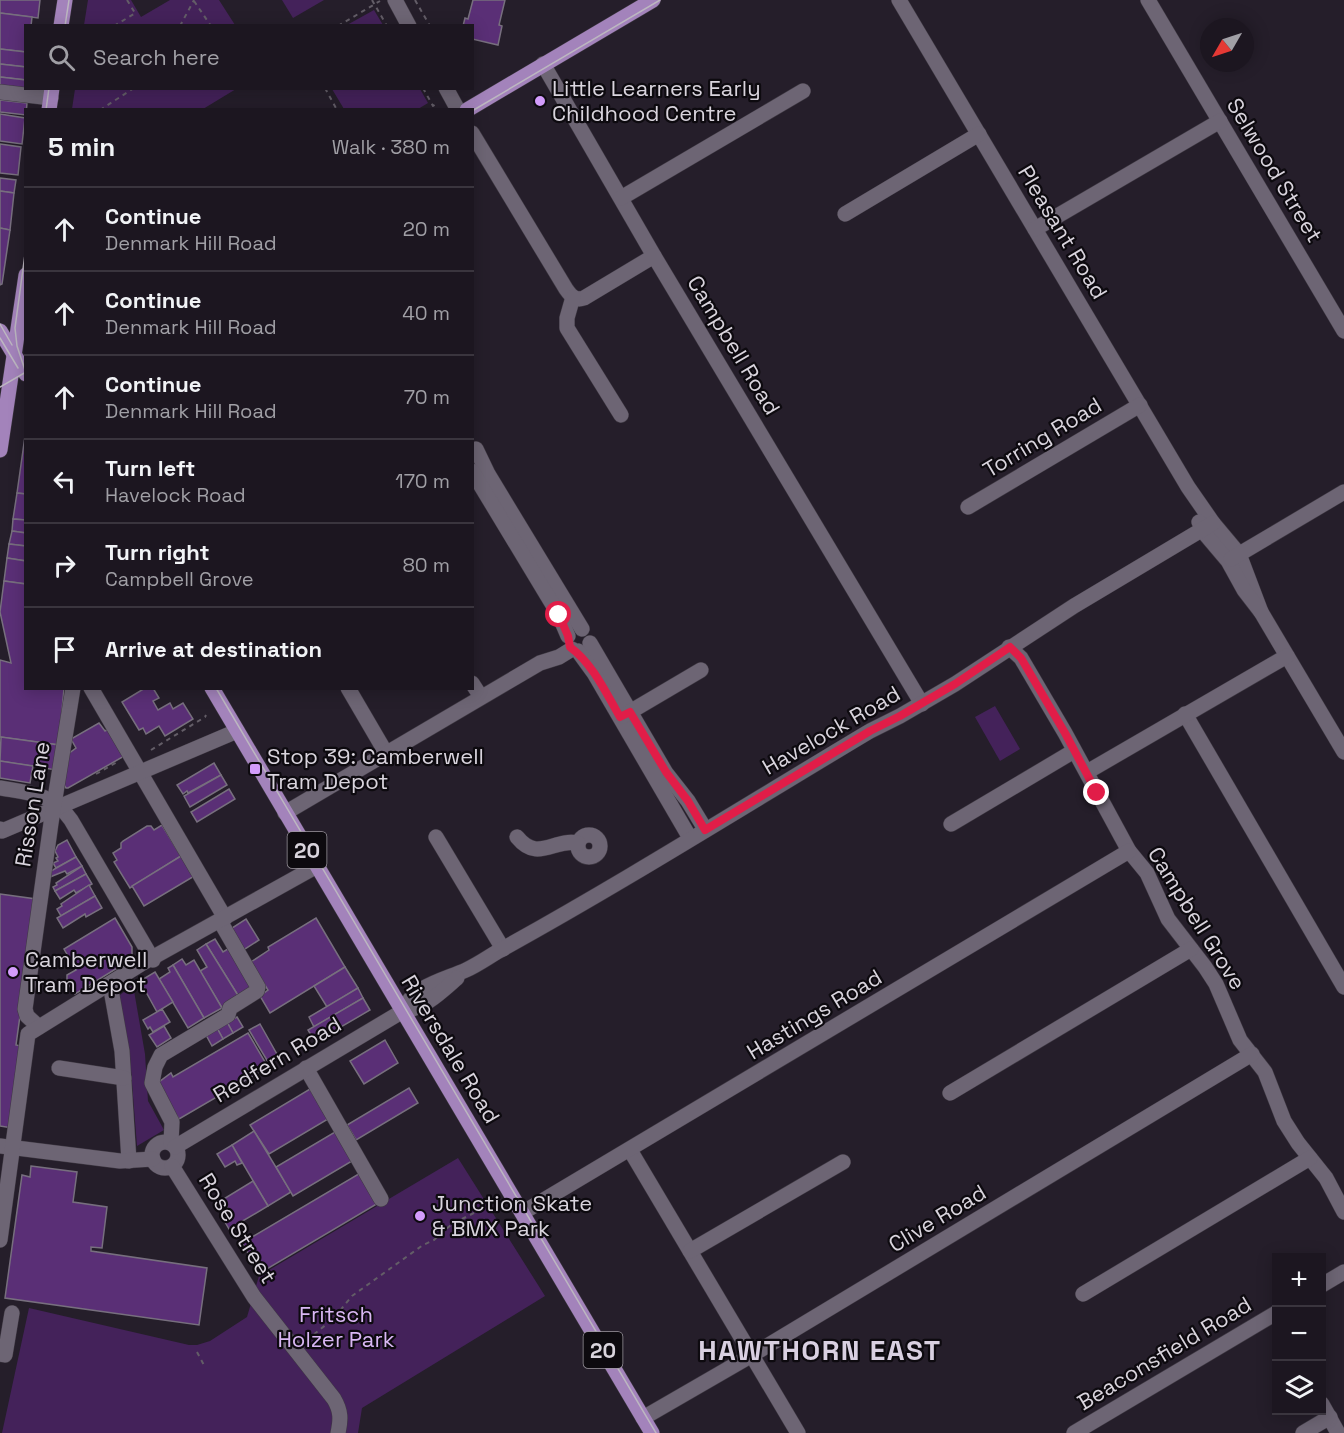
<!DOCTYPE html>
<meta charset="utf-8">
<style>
:root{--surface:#1c1620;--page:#29232d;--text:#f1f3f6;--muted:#a09fa5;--line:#3a353e}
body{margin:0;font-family:"Space Grotesk",sans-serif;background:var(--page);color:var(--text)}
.controls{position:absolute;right:18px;bottom:18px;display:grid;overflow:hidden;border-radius:0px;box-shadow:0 3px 15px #0003}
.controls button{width:54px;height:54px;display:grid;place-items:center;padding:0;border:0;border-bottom:2px solid var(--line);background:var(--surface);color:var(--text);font:30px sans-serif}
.compass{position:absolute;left:1200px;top:18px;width:54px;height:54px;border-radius:50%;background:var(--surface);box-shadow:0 3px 15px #0003;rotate:231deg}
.stop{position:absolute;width:18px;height:18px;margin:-14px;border:4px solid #e11d48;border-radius:50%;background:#fff}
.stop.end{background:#e11d48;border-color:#fff;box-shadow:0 2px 6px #0008}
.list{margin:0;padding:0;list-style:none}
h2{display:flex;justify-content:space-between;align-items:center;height:78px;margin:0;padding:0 24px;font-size:26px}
h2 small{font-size:20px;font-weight:400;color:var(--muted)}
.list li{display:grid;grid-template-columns:39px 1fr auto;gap:18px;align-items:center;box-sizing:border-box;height:84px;padding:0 24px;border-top:2px solid var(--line)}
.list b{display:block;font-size:22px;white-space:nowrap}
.list p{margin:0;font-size:20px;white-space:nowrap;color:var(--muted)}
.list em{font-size:20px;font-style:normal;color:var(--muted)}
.icon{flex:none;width:33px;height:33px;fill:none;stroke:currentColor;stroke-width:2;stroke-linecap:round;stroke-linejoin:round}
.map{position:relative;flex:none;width:1344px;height:1433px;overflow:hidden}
.search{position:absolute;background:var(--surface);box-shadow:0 3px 15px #0003;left:24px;top:24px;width:450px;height:66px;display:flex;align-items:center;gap:15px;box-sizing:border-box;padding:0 21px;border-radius:0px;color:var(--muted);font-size:22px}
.panel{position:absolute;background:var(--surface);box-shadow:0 3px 15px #0003;left:24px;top:108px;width:450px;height:582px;border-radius:0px}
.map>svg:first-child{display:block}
.green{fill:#44225a}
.building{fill:#5a2f76;stroke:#776f7e;stroke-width:1.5}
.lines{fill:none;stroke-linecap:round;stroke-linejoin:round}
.minor-casing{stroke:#3f3943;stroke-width:16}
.major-casing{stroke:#3f3943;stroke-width:16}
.path{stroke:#635d67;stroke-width:2;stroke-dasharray:4.5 4.5;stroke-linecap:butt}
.minor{stroke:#6d6574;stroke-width:15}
.major{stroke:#a383bb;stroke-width:15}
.tram{stroke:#bcb7c0;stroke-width:1.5}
.route{stroke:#e11d48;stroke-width:8}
.poi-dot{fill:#d39cfc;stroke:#0d0a0f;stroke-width:2}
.labels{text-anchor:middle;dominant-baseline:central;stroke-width:4.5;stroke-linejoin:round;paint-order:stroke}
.shield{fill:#0d0a0f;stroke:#9c979f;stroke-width:1.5}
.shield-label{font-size:21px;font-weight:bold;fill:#d9d4dd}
.poi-label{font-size:22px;fill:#d9d4dd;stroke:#0d0a0f;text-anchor:start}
.street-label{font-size:22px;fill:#d9d4dd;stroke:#0d0a0f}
.park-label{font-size:22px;fill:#d9b7f4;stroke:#0d0a0f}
.district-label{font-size:28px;font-weight:bold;letter-spacing:1.5px;fill:#d9d0e1;stroke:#0d0a0f}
</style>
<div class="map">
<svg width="1344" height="1433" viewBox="0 0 1344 1433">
<rect width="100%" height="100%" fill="#251e2a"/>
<g class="green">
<path d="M88,0H131L141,17L170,0H219L235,25H84Z"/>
<path d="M282,0H324L293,18Z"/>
<path d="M374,10L383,25H347Z"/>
<path d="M75,89V88L236,89L203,109H72Z"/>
<path d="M332,89H420L428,103L418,109H344Z"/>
<path d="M995,706L1020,749L1000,761L975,717Z"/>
<path d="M133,985L145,1054L148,1101L164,1130L137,1146L130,1058L116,998Z"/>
<path d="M458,1158L545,1296L362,1408L358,1433H2L29,1308L189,1345H197L210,1341L247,1317L259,1276Z"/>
</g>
<g class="building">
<path d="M0,0H40L38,18L0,13Z"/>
<path d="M473,0H505L499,25L502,26L498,45L472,39V26H463L465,18L468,19Z"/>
<path d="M0,13L32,17L31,26H26V52L0,49Z"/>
<path d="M0,49L26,52V67L0,64Z"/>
<path d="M0,64L26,67V80L0,77Z"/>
<path d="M0,77L26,80V88L0,90Z"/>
<path d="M0,100L27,103L26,115L0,112Z"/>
<path d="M0,114L25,118L22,144L0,141Z"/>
<path d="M0,144L21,147L18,175L0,173Z"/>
<path d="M0,178L16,180L14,193L0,191Z"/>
<path d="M0,191L14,193L10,230L0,228Z"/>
<path d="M0,228L10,230L2,284L0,285Z"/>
<path d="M26,429V494L17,493Z"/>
<path d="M17,493L26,494V520L13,519Z"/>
<path d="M13,519L26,520V533L12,531Z"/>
<path d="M12,531L26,533V546L9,544Z"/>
<path d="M9,544L26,546V561L7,558Z"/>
<path d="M7,558L26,561V584L4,581Z"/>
<path d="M4,581L26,584V688H64L59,745L0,737V660L11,663L0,612Z"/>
<path d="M145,688H153L159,698L153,701L158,710L170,703L173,709L183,703L193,719L165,736L159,726L146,734L143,728L139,730L122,702Z"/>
<path d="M99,723L105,731L110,728L126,755L68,788H66L64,785L68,754L76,748L71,739Z"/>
<path d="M1,737L59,745L56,770L0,761Z"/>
<path d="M0,761L33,766L30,783L0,778Z"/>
<path d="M214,763L221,775L188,793L187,791L183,794L177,785Z"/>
<path d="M221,775L227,785L190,807L184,796Z"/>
<path d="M229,789L235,799L197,822L191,812Z"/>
<path d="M162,825L181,856L130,888L114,862L117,860L113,853L121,848V843L123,841L147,826H151L154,830Z"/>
<path d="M67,840L76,857L56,868L53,863L58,861L56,858L58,857L55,851L58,845Z"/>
<path d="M181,856L196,875L144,906L132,886Z"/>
<path d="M76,857L82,866L67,874L65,871L50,877L51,871Z"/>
<path d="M82,866L86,874L55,891L53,887L57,885L56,883Z"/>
<path d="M86,874L92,884L76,893L74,890L60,899L55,891Z"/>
<path d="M89,885L95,896L61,916L57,909L62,906L61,904Z"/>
<path d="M0,894L36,899L16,1045L21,1046L12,1128L0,1126Z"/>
<path d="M95,896L102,908L86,917L85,914L63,928L57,918Z"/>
<path d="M115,918L132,947V959L75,994L67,982V975L76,970L64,949Z"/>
<path d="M316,918L345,967L270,1013L260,996L268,990L251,962L269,950L268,947Z"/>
<path d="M246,919L259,940L242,951L229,930Z"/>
<path d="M215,939L223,952L231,947L253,989L239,997L206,944Z"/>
<path d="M206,944L239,997L222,1008L200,971L207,967L197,950Z"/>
<path d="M182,959L186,965L194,960L222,1008L204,1018L173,965Z"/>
<path d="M173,965L204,1018L188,1028L159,979L170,972L168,968Z"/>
<path d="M345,967L358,988L327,1007L314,986Z"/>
<path d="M155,972L173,1002L157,1012L140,981Z"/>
<path d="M358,988L363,998L314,1027L309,1017Z"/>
<path d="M363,998L370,1010L315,1042L308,1030Z"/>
<path d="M162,1009L170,1022L153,1032L150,1027L148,1029L143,1020Z"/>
<path d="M237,1017L243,1027L233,1033L227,1022Z"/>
<path d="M227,1022L233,1033L223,1039L217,1028Z"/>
<path d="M260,1024L278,1056L268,1062L249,1030Z"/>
<path d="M164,1026L171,1038L157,1047L149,1035Z"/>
<path d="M217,1028L223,1039L212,1046L206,1035Z"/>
<path d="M248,1033L268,1067L179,1119L155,1085L171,1073L173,1077Z"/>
<path d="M385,1040L398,1063L364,1084L350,1061Z"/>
<path d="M409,1088L418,1103L356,1140L347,1125Z"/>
<path d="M310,1089L328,1119L269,1154L250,1125Z"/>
<path d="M254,1131L291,1192L268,1206L232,1145Z"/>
<path d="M335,1132L352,1161L293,1196L276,1167Z"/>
<path d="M232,1145L242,1163L237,1165L235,1161L225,1167L217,1154Z"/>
<path d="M31,1166L77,1172L73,1202L107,1207L102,1248L91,1247V1251L207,1268L199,1325L5,1298L22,1175L30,1177Z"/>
<path d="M362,1172L380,1202L260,1273L242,1243Z"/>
<path d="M253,1181L268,1206L229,1229L221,1215L229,1210L222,1200Z"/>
</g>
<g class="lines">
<g class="minor-casing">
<g id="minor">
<path d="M395,0L409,26"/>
<path d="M899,0L1188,487L1213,523L1239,554L1261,612"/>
<path d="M1148,0L1344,331"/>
<path d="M543,64L654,256"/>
<path d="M446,88L458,110"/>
<path d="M0,92L51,98"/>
<path d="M472,133L566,289C571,296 575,301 584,298L654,256L922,704"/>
<path d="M621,198L803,91"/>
<path d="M845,214L979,134"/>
<path d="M1035,229L1220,121"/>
<path d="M573,297L567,318V328L621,415"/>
<path d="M476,449L488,474L582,629"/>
<path d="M472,471L559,615L568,636"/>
<path d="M968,507L1140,405"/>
<path d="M1199,522L1206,535L1228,561L1244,590L1261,612L1344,752"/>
<path d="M1231,559L1344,492"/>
<path d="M590,643L666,773L688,801L705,829"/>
<path d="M1009,647L1021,658L1065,733L1129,851L1147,873L1168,919L1205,967L1216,984L1240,1040L1265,1072L1284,1121L1298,1143L1326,1178L1344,1212"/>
<path d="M578,651L594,673L690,838"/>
<path d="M472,683L481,697"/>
<path d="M91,688L225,918"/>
<path d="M348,688L386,753"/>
<path d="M1185,714L1344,987"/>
<path d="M623,716L701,670"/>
<path d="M1087,772L1287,656"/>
<path d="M0,788C30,793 52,793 71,820L153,960"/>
<path d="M285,813L540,663L559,657L572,649"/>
<path d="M951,824L1074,751"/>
<path d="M0,829L2,831L237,731"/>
<circle cx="589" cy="846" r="11"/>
<path d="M436,837L503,949"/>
<path d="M517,837C538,863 554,838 578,843"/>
<path d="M110,984L122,1051L129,1161"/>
<path d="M403,1011C412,986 444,980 466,970C477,965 487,958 497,952C624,882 746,805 870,731L900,716L955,684L1074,606L1213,523"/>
<path d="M39,1027L27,1016L25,1009L51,823L73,688"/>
<path d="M59,1068L124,1078"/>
<path d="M306,1068L381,1199"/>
<path d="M950,1093L1191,949"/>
<circle cx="165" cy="1155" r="13"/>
<path d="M171,1143L172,1122L152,1083L155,1067L161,1055L228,1015L230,1008L257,991L258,987L220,921"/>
<path d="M0,1146L120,1161L153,1159"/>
<path d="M175,1147L403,1011C424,1009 442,991 457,978"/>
<path d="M630,1150L798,1433"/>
<path d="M172,1166L254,1297L334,1399C341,1411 341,1419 338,1433"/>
<path d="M522,1213L1129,851"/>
<path d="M0,1240L28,1034L141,964L317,866"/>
<path d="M690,1251L843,1162"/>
<path d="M1322,1285L1344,1272"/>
<path d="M1083,1294L1310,1158"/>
<path d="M0,1354L5,1355L12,1313"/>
<path d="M1322,1404L1338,1433"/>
<path d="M643,1418L752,1355L1252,1054"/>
<path d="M1074,1433L1276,1313"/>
<path d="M1303,1433L1330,1417"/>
</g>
</g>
<g class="major-casing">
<g id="major">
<path d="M61,26L65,0"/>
<path d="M49,110L52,88"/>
<path d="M467,110L653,0"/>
<path d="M0,331L26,374"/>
<path d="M0,450L26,275"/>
<path d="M212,688L652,1433"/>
</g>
</g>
<g class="path">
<path d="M127,0L135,13"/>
<path d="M372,0L387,26"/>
<path d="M415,0L430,26"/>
<path d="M194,1L211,26"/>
<path d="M114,26L137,12"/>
<path d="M180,26L194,0"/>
<path d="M338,26L380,1"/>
<path d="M325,88L337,110"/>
<path d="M423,88L433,106L437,103"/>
<path d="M100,110L134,88"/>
<path d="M151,750L205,717L206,715"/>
<path d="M96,774L117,762"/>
<path d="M307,1340L333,1319L352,1296L423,1245L434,1240L452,1224L492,1204"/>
<path d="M197,1352L205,1367"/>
</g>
<use href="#minor" class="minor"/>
<use href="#major" class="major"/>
<g class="tram">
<path d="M65,26L69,0"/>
<path d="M46,110L49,88"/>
<path d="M472,111L660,0"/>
<path d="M26,247L15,328L17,346L26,373"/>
<path d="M0,324L12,345"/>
<path d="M0,338L18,368"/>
<path d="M0,387L26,372"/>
<path d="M216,688L656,1433"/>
</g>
</g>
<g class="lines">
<path class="route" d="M559,615L568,636L570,647C593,664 606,693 620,717L630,712L666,772L688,801L705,830L870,731L900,716L955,684L1010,647L1021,658L1065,733L1097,793"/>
</g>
<g class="poi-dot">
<circle cx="540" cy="101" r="6"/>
<rect x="249" y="763" width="12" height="12" rx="3"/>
<circle cx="13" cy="972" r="6"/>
<circle cx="420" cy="1216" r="6"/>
</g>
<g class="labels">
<g class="shield">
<rect x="287.5" y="832" width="39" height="36" rx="4.5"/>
<rect x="583.5" y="1332" width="39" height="36" rx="4.5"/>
</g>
<g class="shield-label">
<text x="307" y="850">20</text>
<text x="603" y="1350">20</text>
</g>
<g class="poi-label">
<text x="552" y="88">Little Learners Early<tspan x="552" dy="25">Childhood Centre</tspan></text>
<text x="267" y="756">Stop 39: Camberwell<tspan x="267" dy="25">Tram Depot</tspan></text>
<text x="25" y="959">Camberwell<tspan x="25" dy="25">Tram Depot</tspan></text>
<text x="432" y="1203">Junction Skate<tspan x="432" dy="25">&amp; BMX Park</tspan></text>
</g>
<g class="street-label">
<text transform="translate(1275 170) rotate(59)">Selwood Street</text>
<text transform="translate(1063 232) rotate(59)">Pleasant Road</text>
<text transform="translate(734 345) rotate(59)">Campbell Road</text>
<text transform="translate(1042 437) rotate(-31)">Torring Road</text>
<text transform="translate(831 730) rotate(-30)">Havelock Road</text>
<text transform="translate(32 804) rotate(-81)">Risson Lane</text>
<text transform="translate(1197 918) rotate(58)">Campbell Grove</text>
<text transform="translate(814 1014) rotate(-31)">Hastings Road</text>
<text transform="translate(451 1049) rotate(59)">Riversdale Road</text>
<text transform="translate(277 1059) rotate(-31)">Redfern Road</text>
<text transform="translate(937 1218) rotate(-31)">Clive Road</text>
<text transform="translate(238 1228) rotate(58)">Rose Street</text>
<text transform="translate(1164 1353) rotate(-31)">Beaconsfield Road</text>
</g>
<g class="park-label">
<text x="336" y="1314">Fritsch<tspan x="336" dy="25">Holzer Park</tspan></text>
</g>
<g class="district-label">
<text x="820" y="1350">HAWTHORN EAST</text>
</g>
</g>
</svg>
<div class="controls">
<button>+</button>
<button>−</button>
<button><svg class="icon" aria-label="layers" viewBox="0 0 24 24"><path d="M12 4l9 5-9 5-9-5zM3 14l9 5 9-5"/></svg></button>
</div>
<svg class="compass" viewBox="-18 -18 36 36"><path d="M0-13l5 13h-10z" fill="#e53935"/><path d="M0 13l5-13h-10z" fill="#a09fa5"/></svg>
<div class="stop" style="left:559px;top:615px"></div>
<div class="stop end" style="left:1097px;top:793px"></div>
<div class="search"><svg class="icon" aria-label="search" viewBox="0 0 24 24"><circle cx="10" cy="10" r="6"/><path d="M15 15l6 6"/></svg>Search here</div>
<section class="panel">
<h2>5 min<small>Walk · 380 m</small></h2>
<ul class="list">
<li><svg class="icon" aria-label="ahead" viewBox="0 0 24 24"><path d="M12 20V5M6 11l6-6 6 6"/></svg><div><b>Continue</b><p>Denmark Hill Road</p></div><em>20 m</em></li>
<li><svg class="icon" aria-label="ahead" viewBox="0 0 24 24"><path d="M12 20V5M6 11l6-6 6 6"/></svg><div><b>Continue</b><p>Denmark Hill Road</p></div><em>40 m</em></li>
<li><svg class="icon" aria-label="ahead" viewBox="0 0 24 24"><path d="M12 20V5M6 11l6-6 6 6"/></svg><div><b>Continue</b><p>Denmark Hill Road</p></div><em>70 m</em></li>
<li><svg class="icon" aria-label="left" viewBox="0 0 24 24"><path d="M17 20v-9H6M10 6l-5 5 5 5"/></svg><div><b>Turn left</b><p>Havelock Road</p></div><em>170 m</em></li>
<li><svg class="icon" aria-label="right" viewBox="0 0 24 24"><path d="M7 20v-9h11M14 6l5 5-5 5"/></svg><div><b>Turn right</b><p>Campbell Grove</p></div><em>80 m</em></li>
<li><svg class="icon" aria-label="arrive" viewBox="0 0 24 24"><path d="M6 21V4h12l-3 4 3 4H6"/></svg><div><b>Arrive at destination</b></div></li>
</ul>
</section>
</div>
